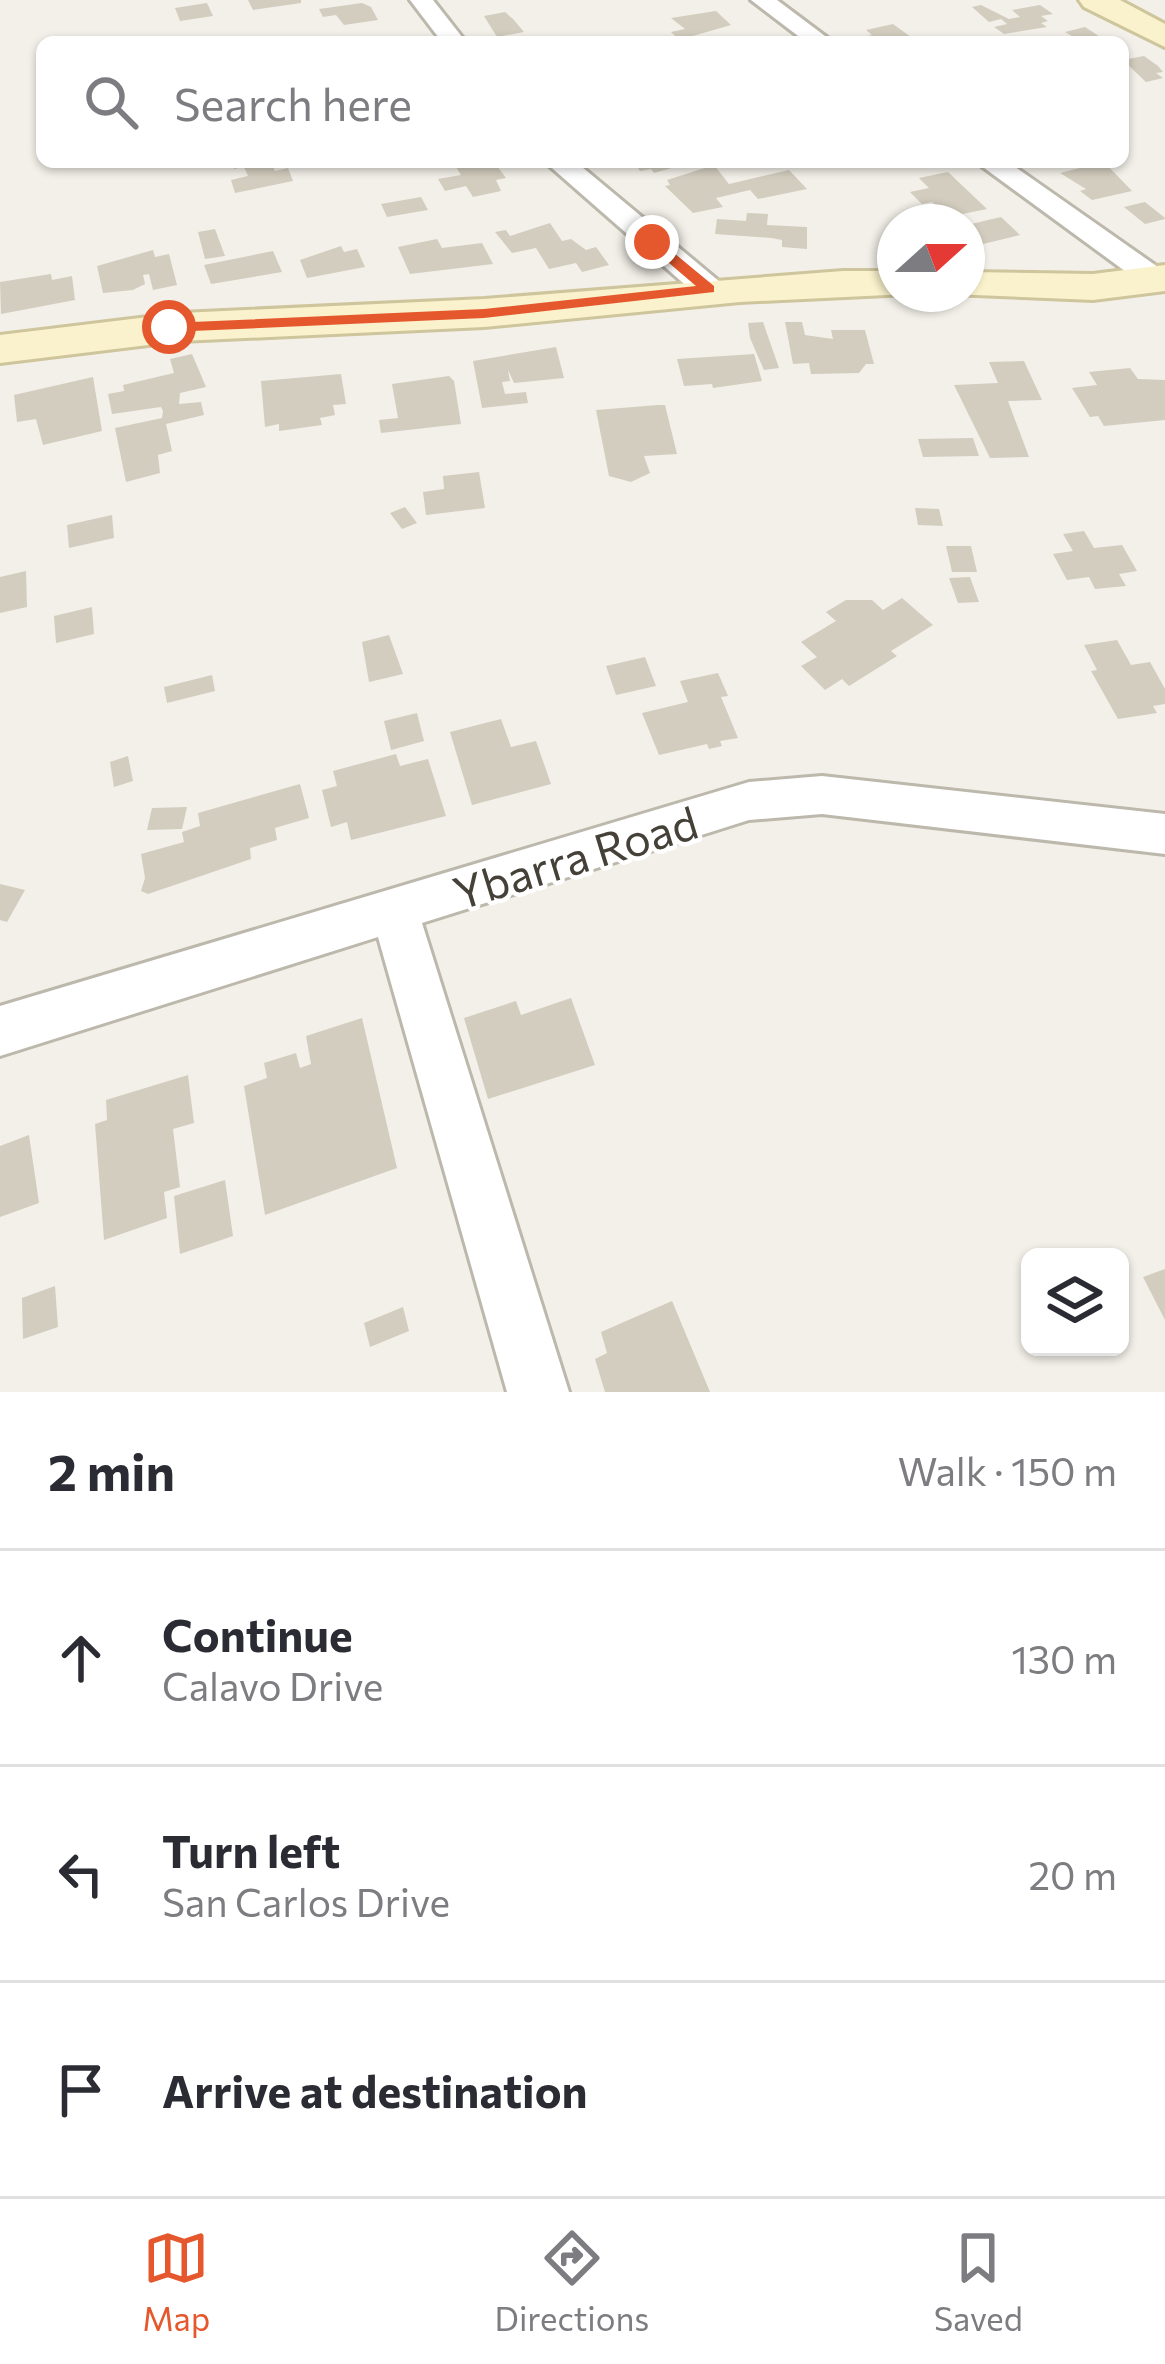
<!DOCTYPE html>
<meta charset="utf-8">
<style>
:root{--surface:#fff;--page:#f7f7f7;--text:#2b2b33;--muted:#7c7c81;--line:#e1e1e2;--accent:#e5582d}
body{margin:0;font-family:Commissioner,sans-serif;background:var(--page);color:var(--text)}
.controls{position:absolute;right:36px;bottom:36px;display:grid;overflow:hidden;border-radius:18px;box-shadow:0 3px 9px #0004}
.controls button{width:108px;height:108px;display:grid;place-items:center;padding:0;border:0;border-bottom:3px solid var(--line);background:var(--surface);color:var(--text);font:60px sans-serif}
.compass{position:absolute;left:877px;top:204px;width:108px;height:108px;border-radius:50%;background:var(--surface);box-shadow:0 3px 9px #0004;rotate:69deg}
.stop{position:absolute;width:36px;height:36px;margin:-27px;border:9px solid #e5582d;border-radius:50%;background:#fff}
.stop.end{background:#e5582d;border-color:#fff;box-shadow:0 3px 12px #0008}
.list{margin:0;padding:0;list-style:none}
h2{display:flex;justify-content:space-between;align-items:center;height:156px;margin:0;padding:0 48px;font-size:51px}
h2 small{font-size:39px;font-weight:400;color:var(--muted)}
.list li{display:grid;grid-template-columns:78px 1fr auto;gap:36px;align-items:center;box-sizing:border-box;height:216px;padding:0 48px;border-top:3px solid var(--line)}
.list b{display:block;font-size:45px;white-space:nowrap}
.list p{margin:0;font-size:39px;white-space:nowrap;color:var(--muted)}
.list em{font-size:39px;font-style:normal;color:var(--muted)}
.icon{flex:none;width:66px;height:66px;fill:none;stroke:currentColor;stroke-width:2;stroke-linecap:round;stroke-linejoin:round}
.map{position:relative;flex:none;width:1165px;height:1392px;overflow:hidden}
.search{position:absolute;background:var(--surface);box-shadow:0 3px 9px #0004;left:36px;right:36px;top:36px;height:132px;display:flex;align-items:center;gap:30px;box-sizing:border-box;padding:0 42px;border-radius:18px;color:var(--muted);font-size:45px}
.sheet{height:804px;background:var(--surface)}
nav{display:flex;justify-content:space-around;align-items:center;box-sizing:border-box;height:168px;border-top:3px solid var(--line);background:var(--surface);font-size:33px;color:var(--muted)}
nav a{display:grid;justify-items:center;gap:6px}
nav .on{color:var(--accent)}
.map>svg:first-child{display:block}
.building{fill:#d3cdbf}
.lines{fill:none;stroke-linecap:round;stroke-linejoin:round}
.street-casing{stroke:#bdb8ac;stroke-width:6}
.secondary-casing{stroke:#cec59c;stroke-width:6}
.street{fill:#fff;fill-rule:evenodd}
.secondary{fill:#f9f2cc;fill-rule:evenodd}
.route{fill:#e5582d}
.labels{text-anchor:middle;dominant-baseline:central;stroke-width:9;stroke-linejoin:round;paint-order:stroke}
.street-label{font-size:45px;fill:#454138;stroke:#fff}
</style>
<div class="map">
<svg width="1165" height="1392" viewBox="0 0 1165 1392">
<rect width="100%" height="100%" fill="#f3f0e9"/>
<g class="building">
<path d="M248,0H301V3L253,10Z"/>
<path d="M207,3L213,16L180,21L175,8Z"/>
<path d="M362,3L371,7L378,20L344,25L336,15L323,17L319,9Z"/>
<path d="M981,5L1009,19L1020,17L1012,10L1040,5L1053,14L1041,16L1048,21L1041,23L1047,27L1004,34L994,27L1007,24L1001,19L989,22L972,7Z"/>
<path d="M716,11L731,25L679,40L671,32L685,29L671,18Z"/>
<path d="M505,12L513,19L524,32L497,37L484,16Z"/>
<path d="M893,24L918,42H875L867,36L872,35L866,30Z"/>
<path d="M1085,27L1108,42H1066L1075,38L1065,32Z"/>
<path d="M1144,56L1158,66L1163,72L1156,73L1163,78L1146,82L1123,60Z"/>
<path d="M231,162H271L275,171L288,168L293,181L235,193L231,180L248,176L244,167L234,169Z"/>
<path d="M478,162H494L506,178L496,180L501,191L473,197L466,186L445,191L438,179L461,175L456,167Z"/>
<path d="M634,162H686V164L654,173L651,169L640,171Z"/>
<path d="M1104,162L1132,191L1092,200L1080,191L1086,189L1060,173Z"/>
<path d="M714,165L729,184L789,170L807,189L758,199L750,190L716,198L723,207L693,213L665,186L670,185L667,180Z"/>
<path d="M948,172L987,209L948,217L932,202L922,204L910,192L929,188L919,178Z"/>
<path d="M421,197L428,210L387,217L381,204Z"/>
<path d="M1145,202L1165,218V219L1145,224L1124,207Z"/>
<path d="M747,213L768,214L767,225L807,227V249L782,247V240L771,238L715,234L717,219L746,221Z"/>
<path d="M1001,217L1020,235L967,248V225Z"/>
<path d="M550,223L562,241L571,239L586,250L596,247L609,265L582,272L576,263L549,269L536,248L512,253L495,232L506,230L510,236Z"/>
<path d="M215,229L225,256L205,259L198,232Z"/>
<path d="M437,239L442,248L482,243L493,264L410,274L398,247Z"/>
<path d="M341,246L344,252L357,249L365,267L307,278L300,260Z"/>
<path d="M153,250L155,257L169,254L177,285L153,290L149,274L143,275L145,284L133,290L103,293L97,266Z"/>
<path d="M273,251L282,272L211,284L204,265Z"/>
<path d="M51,274L52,280L72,276L75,300L1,314L0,282Z"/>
<path d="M763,322L779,368L764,370L750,338L748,323Z"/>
<path d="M785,322H802L805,335L833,339L831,330H865L874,364H866L859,373L811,374L809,363L793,364Z"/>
<path d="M556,347L564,378L514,383L508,370L510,381L502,382L505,394L526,392L528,403L482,408L473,361Z"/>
<path d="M192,354L206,387L180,393L179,404L201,402L204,415L166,424L172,451L158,455L160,473L126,482L115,428L162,418L163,411L161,407L112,414L108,394L124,391L123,385L174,373L170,359Z"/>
<path d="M754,354L762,381L713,388L712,384L684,386L677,359Z"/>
<path d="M1024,361L1042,400L1008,401L1029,457L990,458L954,385L998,383L989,362Z"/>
<path d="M1130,368L1138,379L1165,380V420L1104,426L1098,416L1090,417L1072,388L1097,385L1089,372Z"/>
<path d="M341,374L346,404L333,405L335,415L320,418L322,425L279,431V424L265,427L261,381Z"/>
<path d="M449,376L454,381L461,424L381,433L379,420L398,418L392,384Z"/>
<path d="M93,377L102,431L43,445L36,419L17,422L14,395Z"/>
<path d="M658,405H665L677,454L644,456L650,473L631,482L609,476L596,410Z"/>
<path d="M973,438L979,456L923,457L918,439Z"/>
<path d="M479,472L485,508L426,515L423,492L444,489L443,476Z"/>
<path d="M405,507L417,523L402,529L390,513Z"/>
<path d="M915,508L939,509L943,526L918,525Z"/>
<path d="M112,515L114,538L69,548L67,525Z"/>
<path d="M1084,531L1094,548L1122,545L1137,571L1119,574L1126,586L1095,589L1089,577L1067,580L1053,554L1073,551L1063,534Z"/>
<path d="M946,546H971L977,572H952Z"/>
<path d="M26,571L27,607L0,613V577Z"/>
<path d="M970,577L979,602L958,603L949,578Z"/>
<path d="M902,598L933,625L891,651L897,656L849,686L842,679L825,690L801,666L817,657L801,642L836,621L826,612L846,600H872L883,610Z"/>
<path d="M92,607L94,634L56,643L54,616Z"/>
<path d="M389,635L403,674L369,682L362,642Z"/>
<path d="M1117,640L1131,665L1150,662L1165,689V704L1153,706L1157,713L1118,719L1091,671L1097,670L1084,645Z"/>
<path d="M645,657L656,686L616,695L606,666Z"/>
<path d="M718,673L728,696L721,697L738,738L720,741L722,746L709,749L707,744L659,755L642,713L688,702L680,681Z"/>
<path d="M212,675L215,691L167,703L164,687Z"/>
<path d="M417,713L424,741L391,750L384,721Z"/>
<path d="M501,719L511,747L536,741L551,784L472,805L450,732Z"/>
<path d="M396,754L400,766L428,759L446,816L351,840L347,822L331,827L322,790L337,786L333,771Z"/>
<path d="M128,756L133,781L114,787L110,762Z"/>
<path d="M300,784L309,818L275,828L277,840L250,848L251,859L148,894L141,891L145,878L141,854L184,842L182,832L200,826L198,813Z"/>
<path d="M187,807L182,829L147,830L152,808Z"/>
<path d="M0,884L25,890L7,922L0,920Z"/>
<path d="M571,998L595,1065L488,1099L464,1018L516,1001L521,1015Z"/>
<path d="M362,1018L397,1168L265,1215L244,1086L267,1078L264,1063L296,1053L300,1068L311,1064L306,1036Z"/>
<path d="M188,1075L194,1123L173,1129L180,1187L164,1192L167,1218L104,1240L95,1124L107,1120L106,1100Z"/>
<path d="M29,1135L39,1203L0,1217V1146Z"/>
<path d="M225,1180L233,1236L180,1254L174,1196Z"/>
<path d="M1165,1269V1320L1143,1277Z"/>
<path d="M55,1286L58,1327L23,1339L22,1298Z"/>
<path d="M672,1301L710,1392H605L595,1359L607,1353L601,1332Z"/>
<path d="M403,1307L409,1331L370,1347L364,1323Z"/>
</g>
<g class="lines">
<g class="street-casing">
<g id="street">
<path d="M410,0H433L466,42H442Z"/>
<path d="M751,0H777L833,42H806Z"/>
<path d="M545,162H576L720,282L724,289L720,296H698Z"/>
<path d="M976,162H1008L1165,272V286L1144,285Z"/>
<path d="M822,776L1165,814V854L822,814L749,820L422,923L569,1392H507L378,937L0,1056V1006L749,782Z"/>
</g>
</g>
<g class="secondary-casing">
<g id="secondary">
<path d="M1079,0H1120L1165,24V47L1084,7Z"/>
<path d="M1165,265V291L1093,300L951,294H967V272L1093,274Z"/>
<path d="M843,271H895V294H908L740,302L484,327L181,341L0,363V335L181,313L484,299Z"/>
</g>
</g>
<use href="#street" class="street"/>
<use href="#secondary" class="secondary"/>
</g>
<path class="route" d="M648,239H657L714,286V292L484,318L169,332L161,327L169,323L484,309L696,286L648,245Z"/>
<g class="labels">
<g class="street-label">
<text transform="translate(575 856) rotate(-17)">Ybarra Road</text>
</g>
</g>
</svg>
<div class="controls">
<button><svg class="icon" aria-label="layers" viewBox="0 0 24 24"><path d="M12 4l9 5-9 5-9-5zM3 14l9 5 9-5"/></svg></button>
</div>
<svg class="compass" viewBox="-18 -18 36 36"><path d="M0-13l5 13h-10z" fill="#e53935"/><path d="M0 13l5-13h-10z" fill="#7c7c81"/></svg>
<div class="stop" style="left:169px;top:327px"></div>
<div class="stop end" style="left:652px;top:242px"></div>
<div class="search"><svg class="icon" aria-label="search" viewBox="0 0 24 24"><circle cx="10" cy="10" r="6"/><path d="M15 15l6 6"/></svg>Search here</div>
</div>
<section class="sheet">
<h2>2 min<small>Walk · 150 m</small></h2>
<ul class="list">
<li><svg class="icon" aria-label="ahead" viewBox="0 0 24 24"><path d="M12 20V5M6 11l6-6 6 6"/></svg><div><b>Continue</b><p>Calavo Drive</p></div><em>130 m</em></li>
<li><svg class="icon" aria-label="left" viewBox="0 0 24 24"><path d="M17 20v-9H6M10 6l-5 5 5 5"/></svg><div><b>Turn left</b><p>San Carlos Drive</p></div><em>20 m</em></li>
<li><svg class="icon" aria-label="arrive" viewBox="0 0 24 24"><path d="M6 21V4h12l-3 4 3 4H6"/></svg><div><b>Arrive at destination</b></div></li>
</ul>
</section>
<nav>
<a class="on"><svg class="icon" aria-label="map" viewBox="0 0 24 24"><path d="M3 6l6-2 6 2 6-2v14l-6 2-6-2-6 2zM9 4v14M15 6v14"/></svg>Map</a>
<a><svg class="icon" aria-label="directions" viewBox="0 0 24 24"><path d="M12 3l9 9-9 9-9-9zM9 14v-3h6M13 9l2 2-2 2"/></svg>Directions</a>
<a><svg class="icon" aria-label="saved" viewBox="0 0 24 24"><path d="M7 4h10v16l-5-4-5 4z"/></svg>Saved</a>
</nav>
